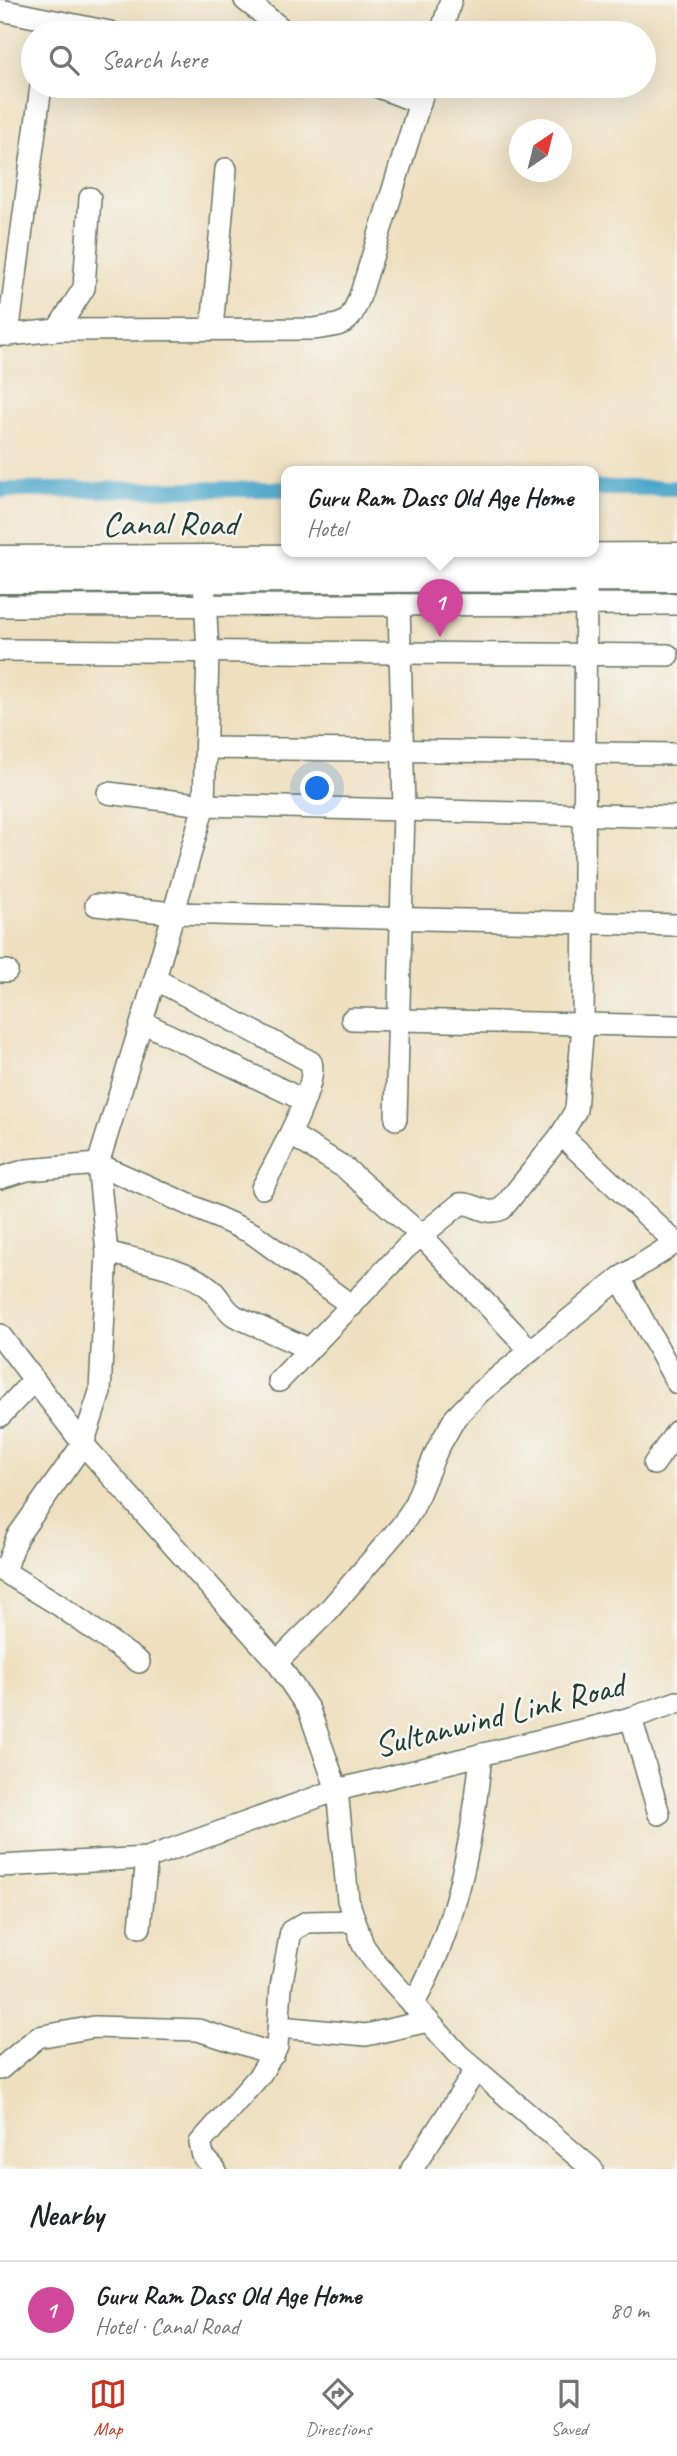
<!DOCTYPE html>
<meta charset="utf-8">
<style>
:root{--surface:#fff;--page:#f2f2f2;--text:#202124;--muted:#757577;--line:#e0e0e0;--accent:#c8321e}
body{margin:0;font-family:Caveat,sans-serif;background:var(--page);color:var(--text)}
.compass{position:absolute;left:509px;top:119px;width:63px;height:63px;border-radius:50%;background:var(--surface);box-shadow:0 7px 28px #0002;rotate:35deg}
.you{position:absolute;left:318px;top:789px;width:24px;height:24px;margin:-18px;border:5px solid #fff;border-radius:50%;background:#1a73e8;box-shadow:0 0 0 10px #1a73e833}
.badge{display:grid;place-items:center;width:46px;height:46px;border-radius:50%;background:var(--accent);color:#fff;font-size:23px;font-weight:700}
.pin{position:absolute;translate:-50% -58px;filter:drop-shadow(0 2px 4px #0008)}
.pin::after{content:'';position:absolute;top:37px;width:24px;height:21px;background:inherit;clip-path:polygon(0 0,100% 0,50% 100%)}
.popup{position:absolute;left:281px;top:466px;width:318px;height:91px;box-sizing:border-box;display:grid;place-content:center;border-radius:14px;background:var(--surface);filter:drop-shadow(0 2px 5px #0005);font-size:23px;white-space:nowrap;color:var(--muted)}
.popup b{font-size:26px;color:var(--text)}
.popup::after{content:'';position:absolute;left:50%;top:100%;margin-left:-14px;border:14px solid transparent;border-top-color:var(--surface)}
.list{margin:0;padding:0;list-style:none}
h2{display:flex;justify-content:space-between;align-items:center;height:91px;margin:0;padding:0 28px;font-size:30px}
h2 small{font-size:23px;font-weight:400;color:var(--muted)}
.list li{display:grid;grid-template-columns:46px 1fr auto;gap:21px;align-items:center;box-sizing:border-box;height:98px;padding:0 28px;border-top:2px solid var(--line)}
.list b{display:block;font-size:26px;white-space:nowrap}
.list p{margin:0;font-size:23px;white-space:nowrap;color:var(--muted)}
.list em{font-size:23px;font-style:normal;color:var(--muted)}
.icon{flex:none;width:38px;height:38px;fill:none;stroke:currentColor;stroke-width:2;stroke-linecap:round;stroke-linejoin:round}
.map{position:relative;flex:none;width:677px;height:2169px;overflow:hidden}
.search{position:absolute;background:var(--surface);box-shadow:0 7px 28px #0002;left:21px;right:21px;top:21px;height:77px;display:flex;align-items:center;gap:18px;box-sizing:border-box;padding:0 24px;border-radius:38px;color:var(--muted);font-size:26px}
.sheet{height:189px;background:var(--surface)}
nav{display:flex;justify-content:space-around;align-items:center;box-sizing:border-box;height:98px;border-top:2px solid var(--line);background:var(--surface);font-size:19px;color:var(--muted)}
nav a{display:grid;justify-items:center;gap:4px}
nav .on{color:var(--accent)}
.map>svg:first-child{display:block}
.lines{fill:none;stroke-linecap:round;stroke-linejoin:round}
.canal{stroke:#4aa6c9;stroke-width:16}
.minor-casing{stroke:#677665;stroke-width:24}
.major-casing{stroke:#677665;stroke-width:29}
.minor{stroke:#fff;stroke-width:21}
.major{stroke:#fff;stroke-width:26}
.labels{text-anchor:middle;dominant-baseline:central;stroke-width:5;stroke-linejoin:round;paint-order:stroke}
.street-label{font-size:35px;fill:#1f3d34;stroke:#f6f6f2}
</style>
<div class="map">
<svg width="677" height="2169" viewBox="0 0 677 2169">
<rect width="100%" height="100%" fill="#f6f6f2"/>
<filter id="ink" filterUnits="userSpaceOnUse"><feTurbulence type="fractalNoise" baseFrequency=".0143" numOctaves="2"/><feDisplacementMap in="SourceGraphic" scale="14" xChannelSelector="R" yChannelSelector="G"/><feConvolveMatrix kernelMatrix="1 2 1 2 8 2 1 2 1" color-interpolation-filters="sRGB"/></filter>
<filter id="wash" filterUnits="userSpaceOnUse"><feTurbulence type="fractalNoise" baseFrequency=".00686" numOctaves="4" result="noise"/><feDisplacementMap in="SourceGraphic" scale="28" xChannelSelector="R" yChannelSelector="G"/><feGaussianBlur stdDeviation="1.57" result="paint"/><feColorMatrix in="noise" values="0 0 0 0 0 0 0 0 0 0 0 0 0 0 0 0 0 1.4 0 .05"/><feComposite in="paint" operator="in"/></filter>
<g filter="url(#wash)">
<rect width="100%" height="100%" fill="#eedfbf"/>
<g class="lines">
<g class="canal">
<path d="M594,488H677"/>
<path d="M0,490L286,489"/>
</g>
</g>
</g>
<g filter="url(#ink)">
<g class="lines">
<g class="minor-casing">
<g id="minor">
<path d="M245,0L287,33"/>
<path d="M0,10L110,32"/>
<path d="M441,33L451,0"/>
<path d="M376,86L420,103"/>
<path d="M212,329L226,169"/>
<path d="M57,330L84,288L90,198"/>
<path d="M0,335H8L41,86"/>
<path d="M8,335L57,330L314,329C349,324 350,324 362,290L425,86"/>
<path d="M586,578L583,1024L576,1110L561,1135L676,1243"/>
<path d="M0,606L677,604"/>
<path d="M0,650L668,655"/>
<path d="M207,748L677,754"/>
<path d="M108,793L204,805L677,817"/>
<path d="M96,905L173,913L677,925"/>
<path d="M0,971H7"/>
<path d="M155,979L311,1062C319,1085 275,1164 262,1188"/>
<path d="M352,1019L677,1026"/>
<path d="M142,1022L303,1100"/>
<path d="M396,1119L404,810L399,605"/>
<path d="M290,1134L345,1168L421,1235L531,1351"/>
<path d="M0,1178L27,1170L98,1164L252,1233L352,1306"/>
<path d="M107,1252C139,1261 183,1267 210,1288C220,1297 223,1308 235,1316L309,1349"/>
<path d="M620,1278L677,1383"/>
<path d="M0,1335L83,1444L277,1662L309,1710L337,1790L348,1900L363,1945L374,1961L459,2055L592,2169"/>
<path d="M279,1381L406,1248L460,1204C475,1202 485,1217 502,1209L561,1135"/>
<path d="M0,1416L34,1380"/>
<path d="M654,1464L677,1431"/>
<path d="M0,1569L59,1605L139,1662"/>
<path d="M5,1571L17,1537L83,1444L100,1392L107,1252L98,1164L155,979L204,805L208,652L204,579"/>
<path d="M277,1662L328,1611L402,1525L413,1508L437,1450L455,1418L480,1392L620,1278L677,1242"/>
<path d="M631,1718L659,1814"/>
<path d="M0,1866L147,1858L337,1790L631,1718L677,1702"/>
<path d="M140,1927L147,1858"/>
<path d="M413,2005C456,1928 473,1841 481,1754"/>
<path d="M280,2027L366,2035L428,2021"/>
<path d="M0,2069L38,2037L94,2027L198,2030L274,2054"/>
<path d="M215,2169L203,2156L200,2143L260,2075L277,2047L281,1987L291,1931L307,1922L355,1921"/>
<path d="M412,2169L476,2070"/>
</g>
</g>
<g class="major-casing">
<g id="major">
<path d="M0,559L677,556"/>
<path d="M0,580L677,578"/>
</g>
</g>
<use href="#minor" class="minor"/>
<use href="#major" class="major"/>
</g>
</g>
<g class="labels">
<g class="street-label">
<text x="170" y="523">Canal Road</text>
<text transform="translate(499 1715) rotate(-14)">Sultanwind Link Road</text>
</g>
</g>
</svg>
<svg class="compass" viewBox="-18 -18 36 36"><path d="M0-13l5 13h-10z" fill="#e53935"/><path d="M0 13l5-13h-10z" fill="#757577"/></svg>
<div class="you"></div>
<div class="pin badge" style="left:440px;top:637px;background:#d1479c">1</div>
<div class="popup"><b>Guru Ram Dass Old Age Home</b>Hotel</div>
<div class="search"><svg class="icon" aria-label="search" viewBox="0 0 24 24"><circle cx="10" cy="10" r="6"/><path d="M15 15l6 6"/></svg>Search here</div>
</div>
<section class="sheet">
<h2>Nearby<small></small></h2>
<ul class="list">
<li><span class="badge" style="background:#d1479c">1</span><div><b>Guru Ram Dass Old Age Home</b><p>Hotel · Canal Road</p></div><em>80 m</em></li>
</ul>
</section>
<nav>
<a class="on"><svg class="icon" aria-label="map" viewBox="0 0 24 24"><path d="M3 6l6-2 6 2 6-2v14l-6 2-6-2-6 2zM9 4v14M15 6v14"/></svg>Map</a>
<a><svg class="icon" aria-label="directions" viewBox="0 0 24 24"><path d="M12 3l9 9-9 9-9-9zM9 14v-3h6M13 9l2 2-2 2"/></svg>Directions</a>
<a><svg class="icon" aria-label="saved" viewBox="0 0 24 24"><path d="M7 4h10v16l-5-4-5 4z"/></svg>Saved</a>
</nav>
